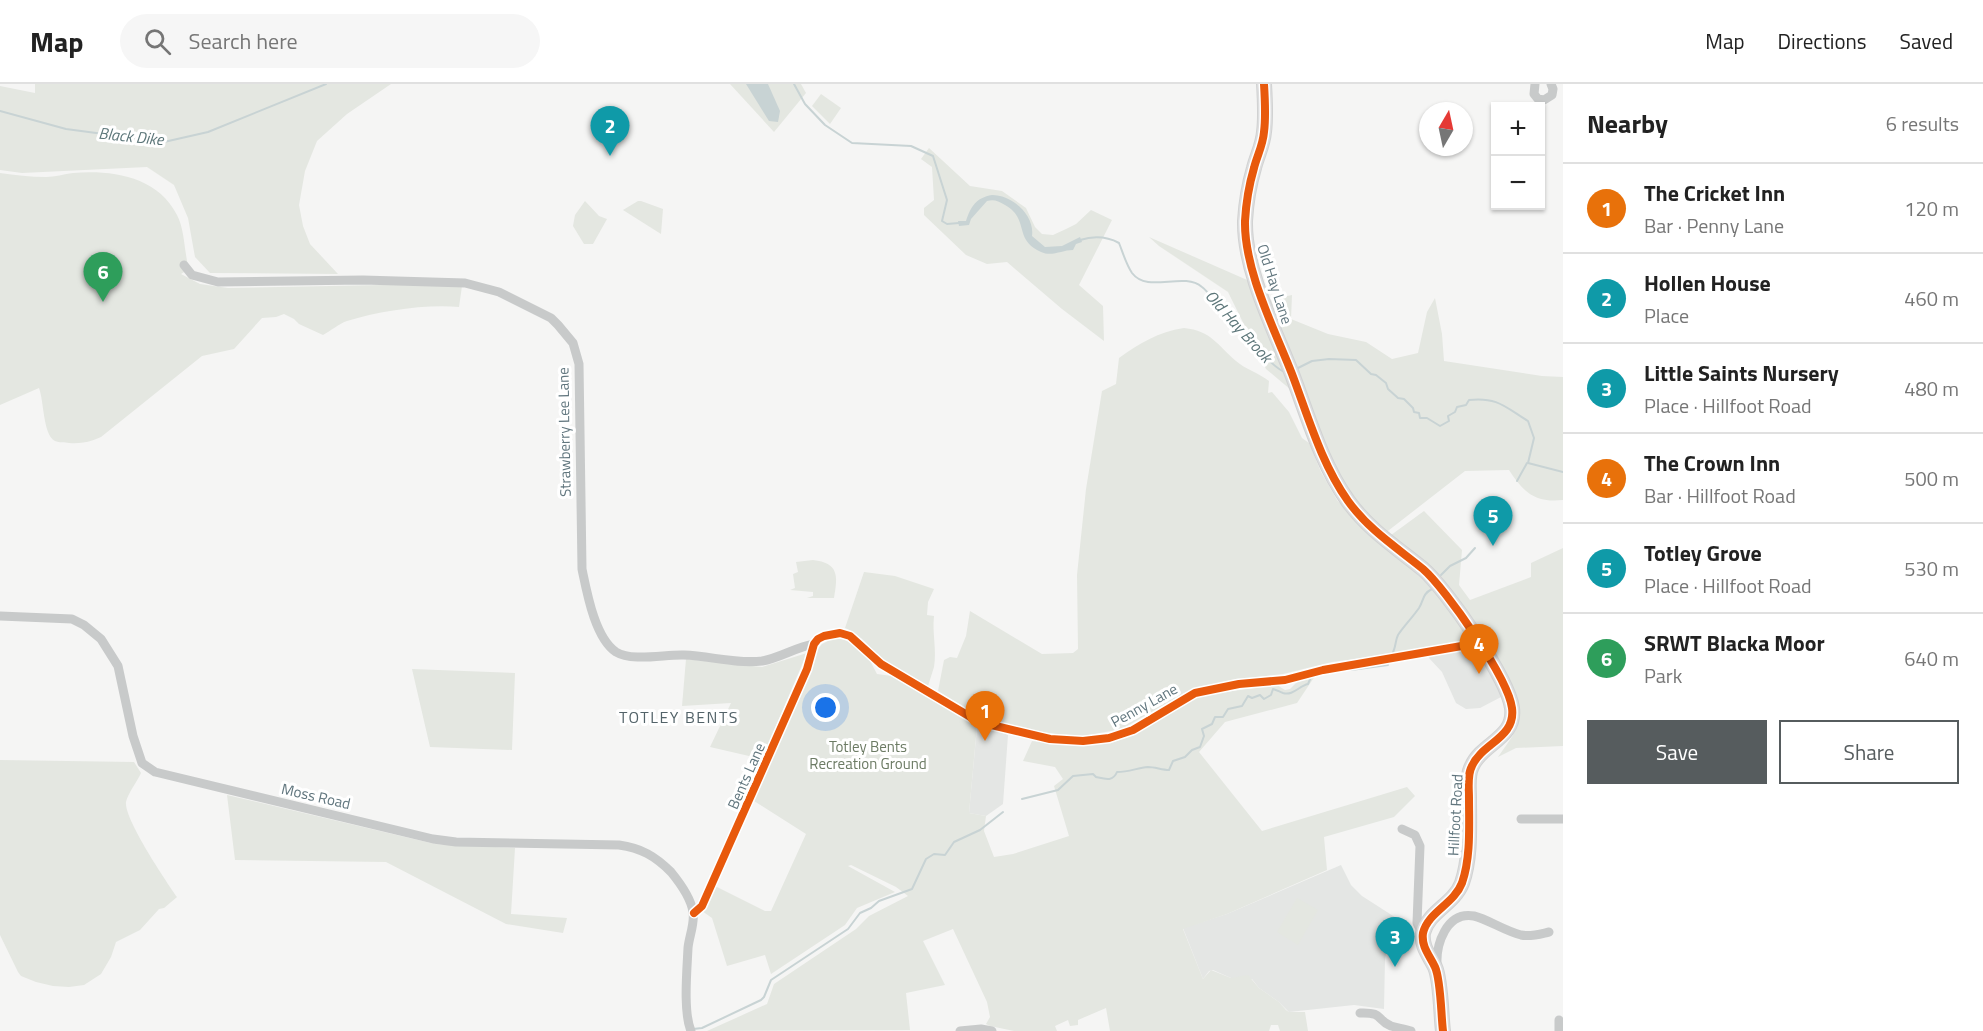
<!DOCTYPE html>
<meta charset="utf-8">
<style>
:root{--surface:#fff;--page:#f6f6f6;--text:#222;--muted:#767676;--line:#e0e0e0;--accent:#565c5e}
body{margin:0;font-family:"Titillium Web",sans-serif;background:var(--page);color:var(--text)}
.controls{position:absolute;right:18px;top:18px;display:grid;overflow:hidden;border-radius:0px;box-shadow:0 2px 4px #0004}
.controls button{width:54px;height:54px;display:grid;place-items:center;padding:0;border:0;border-bottom:2px solid var(--line);background:var(--surface);color:var(--text);font:30px sans-serif}
.compass{position:absolute;left:1419px;top:18px;width:54px;height:54px;border-radius:50%;background:var(--surface);box-shadow:0 2px 4px #0004;rotate:9deg}
.you{position:absolute;left:826px;top:624px;width:21px;height:21px;margin:-15px;border:4px solid #fff;border-radius:50%;background:#1a73e8;box-shadow:0 0 0 9px #1a73e833}
.badge{display:grid;place-items:center;width:39px;height:39px;border-radius:50%;background:var(--accent);color:#fff;font-size:20px;font-weight:700}
.pin{position:absolute;translate:-50% -50px;filter:drop-shadow(0 2px 3px #0008)}
.pin::after{content:'';position:absolute;top:32px;width:21px;height:18px;background:inherit;clip-path:polygon(0 0,100% 0,50% 100%)}
.list{margin:0;padding:0;list-style:none}
h2{display:flex;justify-content:space-between;align-items:center;height:78px;margin:0;padding:0 24px;font-size:26px}
h2 small{font-size:20px;font-weight:400;color:var(--muted)}
.list li{display:grid;grid-template-columns:39px 1fr auto;gap:18px;align-items:center;box-sizing:border-box;height:90px;padding:0 24px;border-top:2px solid var(--line)}
.list b{display:block;font-size:22px;white-space:nowrap}
.list p{margin:0;font-size:20px;white-space:nowrap;color:var(--muted)}
.list em{font-size:20px;font-style:normal;color:var(--muted)}
.actions{display:flex;gap:12px;padding:18px 24px}
.actions a{flex:1;padding:14px 0;border:2px solid var(--accent);border-radius:0px;text-align:center;font-size:21px;color:var(--accent)}
.actions .main{background:var(--accent);color:#fff}
.icon{flex:none;width:33px;height:33px;fill:none;stroke:currentColor;stroke-width:2;stroke-linecap:round;stroke-linejoin:round}
.map{position:relative;flex:none;width:1563px;height:947px;overflow:hidden}
header{display:flex;align-items:center;gap:36px;box-sizing:border-box;height:84px;padding:0 30px;background:var(--surface);border-bottom:2px solid var(--line)}
header strong{font-size:28px}
nav{display:flex;gap:33px;margin-inline-start:auto;font-size:21px}
.search{width:420px;height:54px;background:var(--page);display:flex;align-items:center;gap:15px;box-sizing:border-box;padding:0 21px;border-radius:33px;color:var(--muted);font-size:22px}
main{display:flex}
aside{flex:1;background:var(--surface)}
.map>svg:first-child{display:block}
.built{fill:#e4e6e4}
.green{fill:#e4e7e1}
.water{fill:#c8d3d4}
.lines{fill:none;stroke-linecap:round;stroke-linejoin:round}
.stream{stroke:#c8d3d4;stroke-width:2}
.secondary-casing{stroke:#d1d2d2;stroke-width:16}
.street{stroke:#c8caca;stroke-width:9}
.secondary{stroke:#dddedf;stroke-width:14}
.cycleway-casing{stroke:#fff;stroke-width:11}
.cycleway{stroke:#e8590c;stroke-width:8}
.labels{text-anchor:middle;dominant-baseline:central;stroke-width:6;stroke-linejoin:round;paint-order:stroke}
.street-label{font-size:15px;fill:#61767e;stroke:#fff}
.park-label{font-size:15px;fill:#6c7b64;stroke:#fff}
.water-label{font-size:16px;font-style:italic;fill:#5c7679;stroke:#fff}
.neighbourhood-label{font-size:16px;letter-spacing:1.5px;fill:#536369;stroke:#fff}
</style>
<header>
<strong>Map</strong>
<div class="search"><svg class="icon" aria-label="search" viewBox="0 0 24 24"><circle cx="10" cy="10" r="6"/><path d="M15 15l6 6"/></svg>Search here</div>
<nav><a>Map</a><a>Directions</a><a>Saved</a></nav>
</header>
<main>
<div class="map">
<svg width="1563" height="947" viewBox="0 0 1563 947">
<rect width="100%" height="100%" fill="#f5f5f4"/>
<g class="built">
<path d="M1478,563L1503,612L1480,624L1466,625L1456,619L1442,588L1429,574L1430,571Z"/>
<path d="M977,643L991,644L1008,651L1003,720L986,732L969,729Z"/>
<path d="M1341,781L1351,801L1362,812L1401,837L1388,858L1385,875L1384,925L1354,921L1289,928L1279,918L1259,904L1252,895L1231,894L1213,886L1209,887L1203,895L1183,844L1227,830Z"/>
</g>
<g class="green">
<path d="M35,0H391L347,30L317,57L305,87L299,121L303,142L310,160L338,190L210,189L195,173L188,134L174,101L147,83L22,89L0,86V2L35,9Z"/>
<path d="M730,0H801L806,9L774,48Z"/>
<path d="M821,10L841,24L830,40L812,22Z"/>
<path d="M929,64L970,102L1002,107L1026,124L1035,143L1042,150L1053,151L1066,145L1076,140L1091,126L1112,136L1079,201L1103,222L1104,257L1062,225L1007,178L987,180L966,171L924,131V124L934,116L932,83L921,75Z"/>
<path d="M0,89C15,91 30,93 46,93C55,93 64,90 73,89C112,86 157,92 177,131C185,146 184,168 189,185L181,190L200,200L228,204L432,200L462,202L459,223C425,220 380,227 347,237C338,240 331,247 323,251L299,240L294,235L284,230L276,233L262,234L234,265L202,272L101,353C90,358 81,360 69,359C65,358 59,359 55,357C43,351 44,317 39,304L0,321Z"/>
<path d="M585,117L599,132L607,135L593,160H584L573,142L575,131Z"/>
<path d="M638,117H641L663,125L661,150L623,126Z"/>
<path d="M1149,153L1254,199L1291,306L1266,285L1228,208L1159,162Z"/>
<path d="M1292,211L1291,235L1328,250L1366,258L1392,275L1418,269L1427,228L1435,214L1442,250L1444,277L1542,292L1563,293V416C1535,419 1523,408 1509,386L1465,387L1384,450L1349,409L1326,364L1269,216Z"/>
<path d="M1184,244C1212,247 1217,261 1236,277C1245,285 1259,289 1269,297L1268,309L1272,308L1289,328L1302,354L1309,359L1321,388L1337,416L1372,454L1415,488L1432,505L1467,549V557L1462,561L1332,578L1283,590L1231,596L1184,609L1122,645L1083,652L1055,650L1002,641L976,630L938,607L944,576L950,573L957,574L966,552L970,527L1042,570L1073,569L1078,565L1077,491L1086,405L1102,307L1116,300L1119,274C1140,259 1158,248 1184,244Z"/>
<path d="M1424,427L1462,466L1459,501L1470,516L1531,493V479L1563,464V662L1516,664L1498,673C1514,649 1526,640 1514,609L1449,504L1387,454Z"/>
<path d="M813,476C839,479 838,492 834,514H807L813,512V508L790,506L795,504L793,490L798,488L796,478Z"/>
<path d="M864,488L895,492L934,505L928,518L927,531L934,532C932,549 937,566 934,583C932,589 930,596 928,602C914,594 898,588 886,578C870,566 864,552 845,544Z"/>
<path d="M832,555H844L858,564L868,573L877,590L892,592L977,642L969,729L986,732L984,747L994,773L1013,770L1069,752L1054,702L1063,695L1055,683L1023,677L1032,657L1077,662L1113,658L1134,651L1195,612L1277,601L1285,606L1290,605L1300,595L1315,592L1297,619L1225,638L1199,668L1262,747L1407,703L1415,712L1394,733L1324,753L1327,786L1227,830L1183,845L1203,895L1211,886L1231,894L1248,891L1259,904L1279,918L1286,926L1289,928H1305L1308,947H1280L1278,941H1271L1269,947H1110L1106,924L1078,936V941L1070,942L1068,936L1055,942L1057,947H1014L990,942L986,940L990,933L987,918L953,845L923,857L945,901L906,909L910,946L707,947L767,920L774,900L856,845L869,832L908,812L896,803L851,781L848,782L895,808L857,824L845,841L771,890L765,871L727,882L712,834L702,827L715,802L765,827H771L806,750L754,717L816,567L822,560Z"/>
<path d="M807,569L762,675L710,663L731,619L682,622L686,575L762,583Z"/>
<path d="M412,585L515,589L512,666L430,663Z"/>
<path d="M0,676L134,678L141,689C137,698 128,709 126,718C124,735 166,797 177,813L164,824L159,825L140,846L116,858L111,873L101,890L84,901L69,903L53,902L36,898L21,892L18,888L0,851Z"/>
<path d="M227,711L435,760L515,764L511,830L567,834L563,849L506,840L386,778L235,776Z"/>
<path d="M1297,814L1318,826L1298,861L1277,848Z"/>
</g>
<g class="water">
<path d="M746,0H768L780,27L778,38L769,37Z"/>
<path d="M992,111C1012,111 1035,131 1032,152L1045,163L1062,162L1080,153L1082,158L1076,160L1073,166C1062,166 1052,173 1041,168C1013,156 1030,135 1005,121C998,117 994,115 987,117L971,135L969,141L959,142L958,137H966C971,122 976,114 992,111Z"/>
</g>
<g class="lines">
<g class="stream">
<path d="M794,0L805,20L825,41L852,59L911,62L933,72L947,116L942,137L947,140L959,139"/>
<path d="M0,27L66,45L164,58L208,48L326,0"/>
<path d="M1080,156C1093,152 1106,152 1119,159C1123,169 1126,180 1132,189C1148,210 1183,187 1202,203C1208,207 1212,215 1216,221C1227,233 1273,286 1285,288"/>
<path d="M1296,285L1312,277L1329,275L1356,276L1371,290L1376,291L1386,299L1388,305L1398,314L1404,315L1413,324L1414,328L1419,329L1420,334H1427L1440,342L1449,337L1448,332L1455,328L1457,323L1466,321L1469,316C1498,313 1505,323 1528,337L1534,354L1528,379L1563,388"/>
<path d="M1517,397L1527,379"/>
<path d="M1441,491L1450,482L1466,474L1475,464"/>
<path d="M1392,570C1396,564 1395,557 1398,551C1404,542 1412,534 1419,524C1424,516 1422,510 1432,505"/>
<path d="M1351,586L1388,581"/>
<path d="M1022,715L1058,706L1073,692L1093,690L1096,693C1105,695 1113,698 1117,688C1129,688 1137,684 1148,683C1155,683 1162,686 1169,686L1173,677L1185,673L1192,666L1200,663L1204,652L1202,645L1212,640L1215,633H1223L1228,625L1242,622L1248,612L1252,614L1260,611L1264,615L1271,611L1273,605C1277,606 1280,608 1283,609C1293,612 1299,602 1308,600L1311,593"/>
<path d="M693,945L702,944L761,916L764,913L771,896L848,845L860,829L871,824L879,817L912,805L926,775L934,770L945,771L954,758L980,746L1003,728"/>
</g>
<g class="secondary-casing">
<path id="secondary" d="M1264,0C1265,16 1266,33 1264,48C1263,61 1257,72 1254,84C1249,101 1246,120 1245,137C1244,186 1274,244 1292,290C1308,332 1321,379 1348,417C1369,446 1396,463 1423,485C1446,505 1508,594 1512,624C1516,654 1482,659 1472,682C1467,691 1469,704 1469,714C1469,742 1471,773 1462,799C1454,820 1428,828 1423,849C1421,863 1430,872 1435,883C1441,896 1441,932 1443,947"/>
</g>
<g class="street">
<path d="M1535,0L1534,10L1538,15L1544,16L1552,11L1553,5L1551,0"/>
<path d="M184,181L192,191L218,198L363,196L465,199L499,208L551,234L558,241L573,259L579,280L582,485C587,509 595,554 616,568C632,578 666,570 684,571C711,572 735,580 762,577C780,574 796,563 814,560"/>
<path d="M0,532L72,535L84,541L101,555L118,582L133,652L142,679L155,688L433,755L456,758L619,761C641,764 655,772 671,788C680,799 691,814 693,828C695,839 689,853 688,864C687,886 683,928 691,947"/>
<path d="M1521,735H1563"/>
<path d="M1402,745L1415,751L1420,762L1417,839L1423,851"/>
<path d="M694,829L702,822L807,585L814,560L818,555L824,552L840,549L850,552L881,580L979,638L1050,655L1083,657L1109,654L1133,646L1195,609L1239,600L1285,596L1323,586L1479,559"/>
<path d="M1437,881C1436,861 1446,827 1474,832C1487,835 1505,847 1521,851C1531,853 1540,850 1549,848"/>
<path d="M1360,929C1384,928 1376,936 1391,942C1398,944 1405,945 1411,947"/>
<path d="M960,947L981,945L992,947"/>
<path d="M1559,947V936"/>
</g>
<use href="#secondary" class="secondary"/>
<g class="cycleway-casing">
<g id="cycleway">
<path d="M1264,0C1265,16 1266,33 1264,48C1263,61 1257,72 1254,84C1249,101 1246,120 1245,137C1244,186 1274,244 1292,290C1308,332 1321,379 1348,417C1369,446 1396,463 1423,485C1446,505 1508,594 1512,624C1516,654 1482,659 1472,682C1467,691 1469,704 1469,714C1469,742 1471,773 1462,799C1454,820 1428,828 1423,849C1421,863 1430,872 1435,883C1441,896 1441,932 1443,947"/>
<path d="M694,829L702,822L807,585L814,560L818,555L824,552L840,549L850,552L881,580L979,638L1050,655L1083,657L1109,654L1133,646L1195,609L1239,600L1285,596L1323,586L1479,559"/>
</g>
</g>
<use href="#cycleway" class="cycleway"/>
</g>
<g class="labels">
<g class="street-label">
<text transform="translate(1275 200) rotate(72)">Old Hay Lane</text>
<text transform="translate(564 348) rotate(-91)">Strawberry Lee Lane</text>
<text transform="translate(1144 621) rotate(-29)">Penny Lane</text>
<text transform="translate(746 692) rotate(-66)">Bents Lane</text>
<text transform="translate(316 712) rotate(13)">Moss Road</text>
<text transform="translate(1455 731) rotate(-87)">Hillfoot Road</text>
</g>
<g class="park-label">
<text x="868" y="662">Totley Bents<tspan x="868" dy="17">Recreation Ground</tspan></text>
</g>
<g class="water-label">
<text transform="translate(131 52) rotate(6)">Black Dike</text>
<text transform="translate(1239 242) rotate(48)">Old Hay Brook</text>
</g>
<g class="neighbourhood-label">
<text x="679" y="633">TOTLEY BENTS</text>
</g>
</g>
</svg>
<div class="controls">
<button>+</button>
<button>−</button>
</div>
<svg class="compass" viewBox="-18 -18 36 36"><path d="M0-13l5 13h-10z" fill="#e53935"/><path d="M0 13l5-13h-10z" fill="#767676"/></svg>
<div class="you"></div>
<div class="pin badge" style="left:985px;top:657px;background:#e8710a">1</div>
<div class="pin badge" style="left:610px;top:72px;background:#0f9aa8">2</div>
<div class="pin badge" style="left:1395px;top:883px;background:#0f9aa8">3</div>
<div class="pin badge" style="left:1479px;top:590px;background:#e8710a">4</div>
<div class="pin badge" style="left:1493px;top:462px;background:#0f9aa8">5</div>
<div class="pin badge" style="left:103px;top:218px;background:#2e9e5b">6</div>
</div>
<aside>
<h2>Nearby<small>6 results</small></h2>
<ul class="list">
<li><span class="badge" style="background:#e8710a">1</span><div><b>The Cricket Inn</b><p>Bar · Penny Lane</p></div><em>120 m</em></li>
<li><span class="badge" style="background:#0f9aa8">2</span><div><b>Hollen House</b><p>Place</p></div><em>460 m</em></li>
<li><span class="badge" style="background:#0f9aa8">3</span><div><b>Little Saints Nursery</b><p>Place · Hillfoot Road</p></div><em>480 m</em></li>
<li><span class="badge" style="background:#e8710a">4</span><div><b>The Crown Inn</b><p>Bar · Hillfoot Road</p></div><em>500 m</em></li>
<li><span class="badge" style="background:#0f9aa8">5</span><div><b>Totley Grove</b><p>Place · Hillfoot Road</p></div><em>530 m</em></li>
<li><span class="badge" style="background:#2e9e5b">6</span><div><b>SRWT Blacka Moor</b><p>Park</p></div><em>640 m</em></li>
</ul>
<div class="actions"><a class="main">Save</a><a>Share</a></div>
</aside>
</main>
